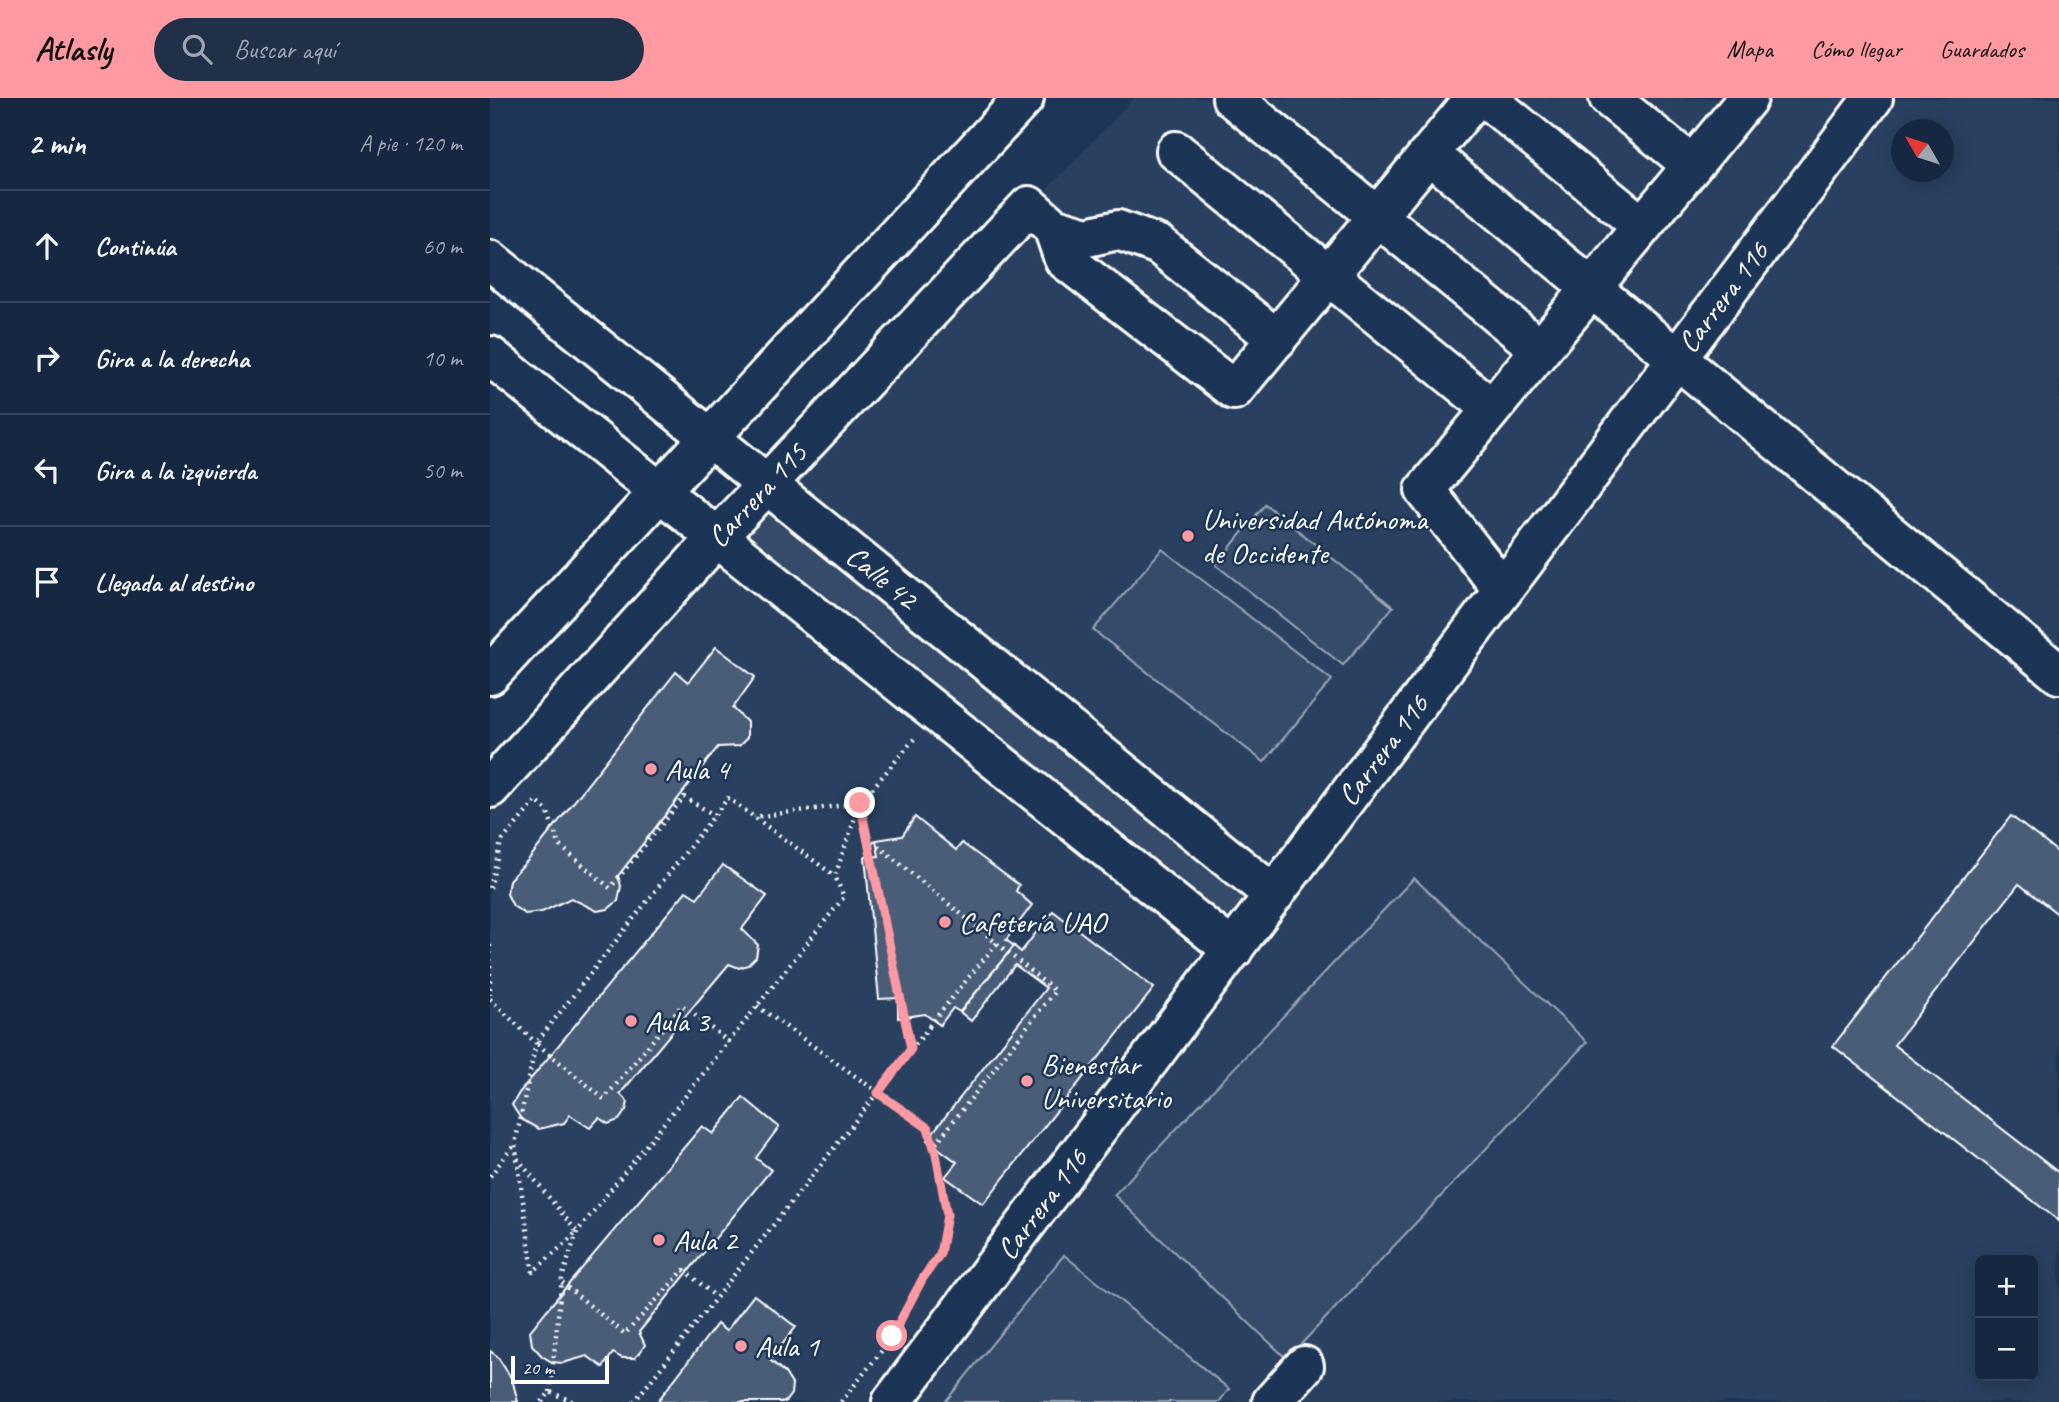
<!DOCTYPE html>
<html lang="es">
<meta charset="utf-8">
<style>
:root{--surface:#162841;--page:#1f3048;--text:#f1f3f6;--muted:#9ea6b1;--line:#35445a;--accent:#ff9aa2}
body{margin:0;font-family:Caveat,sans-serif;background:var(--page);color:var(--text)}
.controls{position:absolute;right:21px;bottom:21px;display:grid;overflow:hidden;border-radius:10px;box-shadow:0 4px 18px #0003}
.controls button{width:63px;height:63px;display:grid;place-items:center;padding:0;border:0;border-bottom:2px solid var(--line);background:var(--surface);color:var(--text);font:35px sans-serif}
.compass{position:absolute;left:1401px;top:21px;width:63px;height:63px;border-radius:50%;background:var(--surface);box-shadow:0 4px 18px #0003;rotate:309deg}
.scale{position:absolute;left:21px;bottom:18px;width:98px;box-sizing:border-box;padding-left:7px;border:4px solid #fff;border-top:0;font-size:19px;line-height:24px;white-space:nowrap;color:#fff;-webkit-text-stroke:5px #1d3557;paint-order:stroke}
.stop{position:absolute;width:21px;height:21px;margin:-16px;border:5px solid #ff9aa2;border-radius:50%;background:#fff}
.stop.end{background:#ff9aa2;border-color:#fff;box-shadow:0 2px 7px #0008}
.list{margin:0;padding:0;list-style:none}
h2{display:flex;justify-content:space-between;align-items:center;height:91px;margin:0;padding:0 28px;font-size:30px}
h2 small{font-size:23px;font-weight:400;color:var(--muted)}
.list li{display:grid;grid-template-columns:46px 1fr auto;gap:21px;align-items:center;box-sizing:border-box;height:112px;padding:0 28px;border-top:2px solid var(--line)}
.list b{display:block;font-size:26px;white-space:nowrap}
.list em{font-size:23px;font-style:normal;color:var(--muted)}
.icon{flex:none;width:38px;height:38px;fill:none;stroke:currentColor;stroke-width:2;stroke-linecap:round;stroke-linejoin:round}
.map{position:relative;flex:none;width:1569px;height:1304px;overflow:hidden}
header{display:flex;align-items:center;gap:42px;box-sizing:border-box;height:98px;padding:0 35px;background:var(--accent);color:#111}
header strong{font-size:33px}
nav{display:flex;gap:38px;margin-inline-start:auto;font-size:24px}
.search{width:490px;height:63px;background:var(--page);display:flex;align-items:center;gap:18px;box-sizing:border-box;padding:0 24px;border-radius:38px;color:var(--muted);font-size:26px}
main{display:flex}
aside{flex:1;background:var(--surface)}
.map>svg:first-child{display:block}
.built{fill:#2a4161;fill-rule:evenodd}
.green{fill:#364b69;stroke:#9aa5b4;stroke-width:2}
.building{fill:#4a5d79;stroke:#fff;stroke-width:2}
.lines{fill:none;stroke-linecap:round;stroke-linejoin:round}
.minor-casing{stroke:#fff;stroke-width:44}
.path{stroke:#fff;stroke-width:4.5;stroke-dasharray:2 5;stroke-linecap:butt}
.minor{stroke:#1d3557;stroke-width:38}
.route{stroke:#ff9aa2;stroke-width:9}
.poi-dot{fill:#ff9aa2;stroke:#1d3557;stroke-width:2.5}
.labels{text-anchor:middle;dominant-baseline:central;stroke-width:5;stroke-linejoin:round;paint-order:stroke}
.street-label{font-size:30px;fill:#fff;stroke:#1d3557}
.poi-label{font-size:30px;fill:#fff;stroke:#1d3557;text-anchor:start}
</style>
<header>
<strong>Atlasly</strong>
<div class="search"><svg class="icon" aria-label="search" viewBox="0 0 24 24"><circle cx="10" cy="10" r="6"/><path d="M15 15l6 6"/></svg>Buscar aquí</div>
<nav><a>Mapa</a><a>Cómo llegar</a><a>Guardados</a></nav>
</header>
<main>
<aside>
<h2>2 min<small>A pie · 120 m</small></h2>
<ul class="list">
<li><svg class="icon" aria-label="ahead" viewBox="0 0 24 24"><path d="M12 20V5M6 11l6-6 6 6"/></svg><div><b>Continúa</b></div><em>60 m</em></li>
<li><svg class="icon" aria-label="right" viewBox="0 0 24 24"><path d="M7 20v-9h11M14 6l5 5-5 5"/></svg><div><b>Gira a la derecha</b></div><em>10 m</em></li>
<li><svg class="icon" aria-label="left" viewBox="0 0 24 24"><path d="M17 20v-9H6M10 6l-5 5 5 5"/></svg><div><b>Gira a la izquierda</b></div><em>50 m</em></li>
<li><svg class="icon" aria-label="arrive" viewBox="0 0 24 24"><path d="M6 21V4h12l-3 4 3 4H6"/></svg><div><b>Llegada al destino</b></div></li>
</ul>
</aside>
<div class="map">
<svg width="1569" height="1304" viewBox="0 0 1569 1304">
<rect width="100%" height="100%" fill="#1d3557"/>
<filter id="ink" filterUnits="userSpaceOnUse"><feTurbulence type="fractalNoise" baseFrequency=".0143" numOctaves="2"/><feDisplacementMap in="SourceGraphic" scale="14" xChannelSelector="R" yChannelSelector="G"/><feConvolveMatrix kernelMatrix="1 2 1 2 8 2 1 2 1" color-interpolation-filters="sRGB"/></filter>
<g filter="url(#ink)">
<path class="built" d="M644,0H1569V1304H0V690L277,385ZM1412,32H1454V74H1412ZM1490,1162H1543V1278H1490Z"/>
<g class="green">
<path d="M277,385L784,797L743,852L228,438Z"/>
<path d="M775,406L903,509L853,567L726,467Z"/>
<path d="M672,451L842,582L774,664L603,532Z"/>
<path d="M924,780L1097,944L797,1261L624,1097Z"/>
<path d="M574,1157L739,1291L729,1304H455Z"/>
</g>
<g class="building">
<path d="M226,549L265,579L243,610L257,624V640L249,648L228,649L128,778L131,788L128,803L118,811L107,813L81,800L52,814L35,816L23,808L17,796L19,782L38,762L186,574L198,584Z"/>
<path d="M1521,718L1569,755V817L1529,786L1404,947L1569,1075V1123L1343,948Z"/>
<path d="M425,719L466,752L472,745L529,787L526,793L542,807L516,842L524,848L470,914L463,910L450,927L435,916L408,920V900L389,901L375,759L389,758L386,742L412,738Z"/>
<path d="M233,767L277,798L252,831L268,847L266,859L258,867L249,870L239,866L130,996L138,1004L136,1012L129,1022L118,1026L109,1020L100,1030L80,1017L74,1025L49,1031L31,1021L22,1007L29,995L196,793L207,800Z"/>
<path d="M563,813L664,890L493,1106L455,1079L467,1064L437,1042L556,890L525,867L481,923L470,914L524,848L531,854Z"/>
<path d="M253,999L289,1029L266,1060L281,1072L149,1234L155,1247L151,1253L145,1260H132L123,1255L113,1269L97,1258L73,1265L62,1264L52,1258L42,1247L40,1233L56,1213L212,1028L223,1036Z"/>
<path d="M264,1197L306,1229L280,1262L295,1275L302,1286L301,1296L295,1304H167L227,1226L236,1233Z"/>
<path d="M0,1253L7,1258L22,1281L28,1304H0Z"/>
</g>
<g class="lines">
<g class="minor-casing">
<g id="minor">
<path d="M742,0L1050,251"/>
<path d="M996,0L1152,128"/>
<path d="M1119,0L1202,67"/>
<path d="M686,53L1001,310"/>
<path d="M939,56L1569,576"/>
<path d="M563,129L574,161L744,292L985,0"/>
<path d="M0,162L784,797"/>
<path d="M0,258L743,852"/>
<path d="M1013,492L935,392L1258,0"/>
<path d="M0,577L534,0"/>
<path d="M0,690L228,438L539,108L563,129L597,139L628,132L669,147L787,241"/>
<path d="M402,1304L1383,0"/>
<path d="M782,1304L814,1268"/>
</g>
</g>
<g class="path">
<path d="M424,641L370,705L376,738L565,893L444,1048"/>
<path d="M376,740L421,951"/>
<path d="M0,790L11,744L46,703L57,712L69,747L120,790L194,699L224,717"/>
<path d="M0,847V897"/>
<path d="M0,901L46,945L25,1046"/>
<path d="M267,908L438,1030L446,1056L457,1117L450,1155L433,1180L400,1243"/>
<path d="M439,928L507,845"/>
<path d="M239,944L192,907L114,1001L46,945L238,700L345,778"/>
<path d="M0,1078L25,1046L43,1174L87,1134L27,1060"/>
<path d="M72,1185L135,1236L194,1172L226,1199"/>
<path d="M60,1294L72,1180L87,1134L354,799L345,778L370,705L264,719"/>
<path d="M52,1304L60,1294L84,1304"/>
<path d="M144,1304L440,928"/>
<path d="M351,1304L394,1250"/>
</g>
<use href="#minor" class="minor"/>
</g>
</g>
<g class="lines" filter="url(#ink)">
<path class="route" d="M370,705L421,951L388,995L438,1030L446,1056L457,1117L450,1156L433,1180L402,1238"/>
</g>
<g class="poi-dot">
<circle cx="698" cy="438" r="7"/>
<circle cx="161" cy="671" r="7"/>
<circle cx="455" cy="824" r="7"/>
<circle cx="141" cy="923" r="7"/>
<circle cx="537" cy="983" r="7"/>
<circle cx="169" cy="1142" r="7"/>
<circle cx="251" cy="1248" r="7"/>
</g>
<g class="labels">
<g class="street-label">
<text transform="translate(1233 199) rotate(-53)">Carrera 116</text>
<text transform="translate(267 397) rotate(-47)">Carrera 115</text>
<text transform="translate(392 479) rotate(39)">Calle 42</text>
<text transform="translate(893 652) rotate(-53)">Carrera 116</text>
<text transform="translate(552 1106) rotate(-53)">Carrera 116</text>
</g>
<g class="poi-label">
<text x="712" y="421">Universidad Autónoma<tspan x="712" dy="34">de Occidente</tspan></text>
<text x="175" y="671">Aula 4</text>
<text x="469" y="824">Cafetería UAO</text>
<text x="155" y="923">Aula 3</text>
<text x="551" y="966">Bienestar<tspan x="551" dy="34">Universitario</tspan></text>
<text x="183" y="1142">Aula 2</text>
<text x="265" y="1248">Aula 1</text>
</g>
</g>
</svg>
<div class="controls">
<button>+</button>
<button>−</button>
</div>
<svg class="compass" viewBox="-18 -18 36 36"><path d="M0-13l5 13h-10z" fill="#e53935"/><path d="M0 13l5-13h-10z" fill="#9ea6b1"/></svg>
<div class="scale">20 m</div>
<div class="stop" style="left:402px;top:1238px"></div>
<div class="stop end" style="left:370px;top:705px"></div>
</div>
</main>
